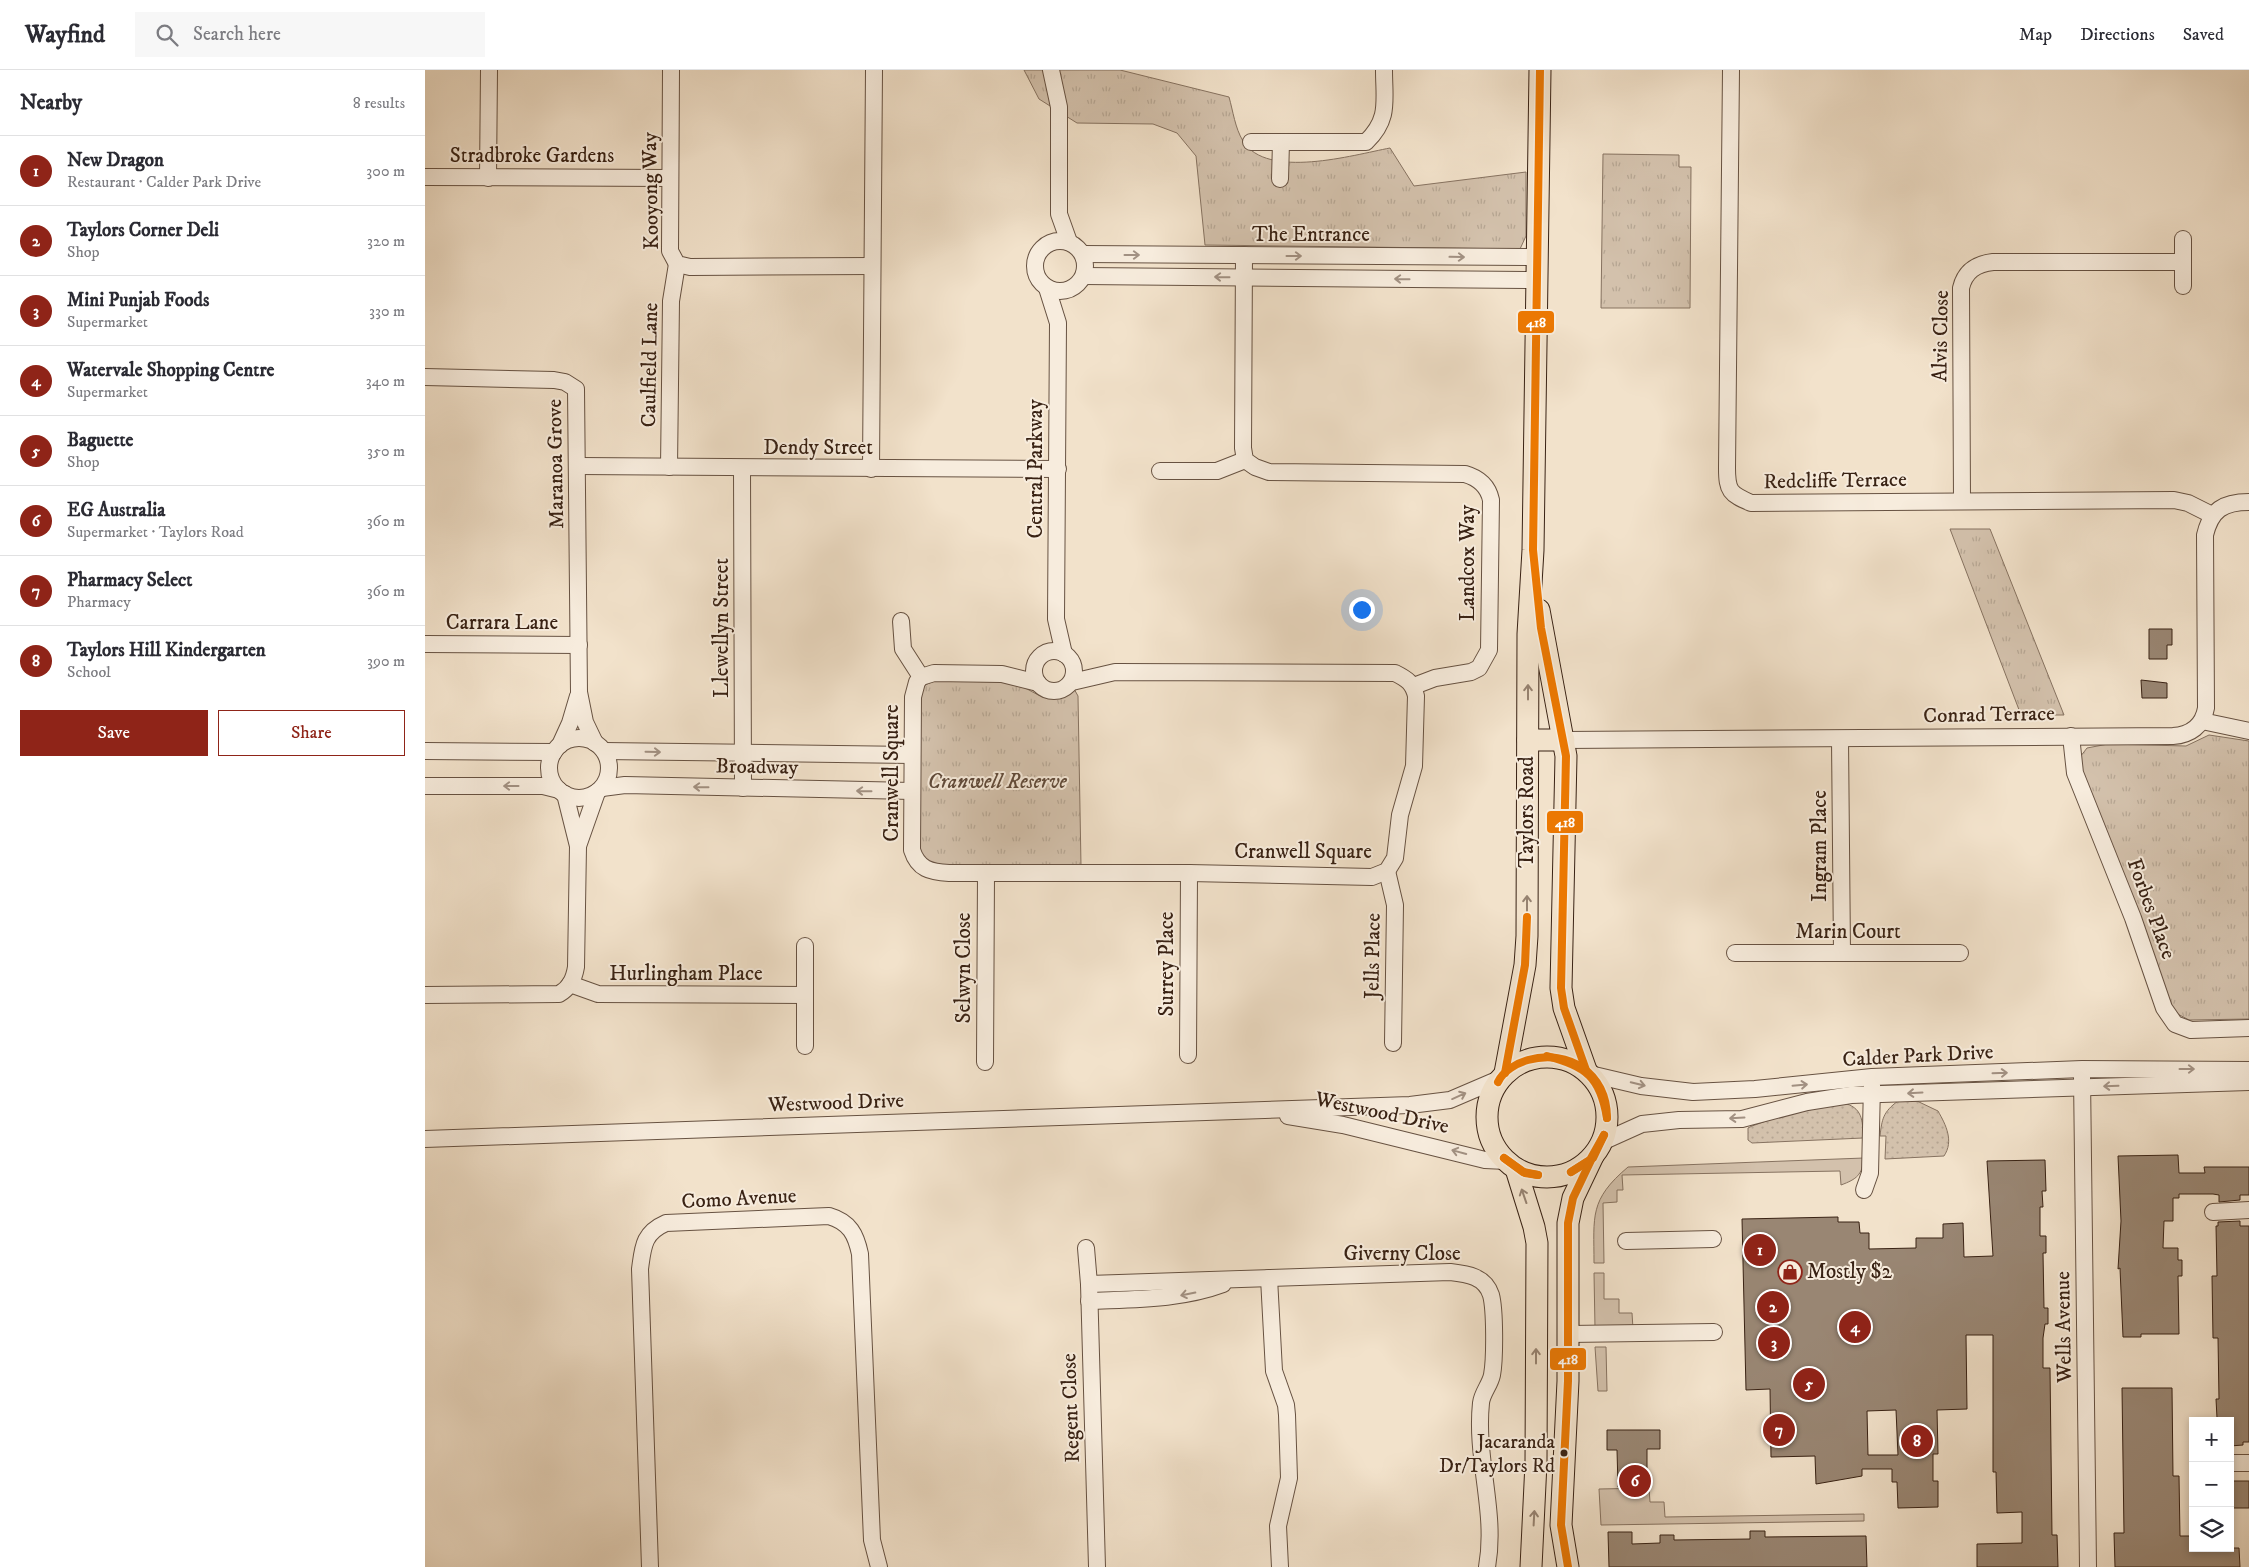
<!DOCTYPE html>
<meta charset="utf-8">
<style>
:root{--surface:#fff;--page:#f7f7f7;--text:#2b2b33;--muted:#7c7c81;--line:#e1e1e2;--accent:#8f2418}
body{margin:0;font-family:"IM FELL DW Pica",serif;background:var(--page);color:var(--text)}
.controls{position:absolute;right:15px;bottom:15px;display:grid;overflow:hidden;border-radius:0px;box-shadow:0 2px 8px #0003}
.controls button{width:45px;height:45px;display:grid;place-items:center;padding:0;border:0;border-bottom:1px solid var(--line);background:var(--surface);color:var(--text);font:25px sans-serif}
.you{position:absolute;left:936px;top:539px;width:18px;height:18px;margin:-12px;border:4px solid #fff;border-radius:50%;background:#1a73e8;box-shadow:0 0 0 8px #1a73e833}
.badge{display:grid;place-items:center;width:32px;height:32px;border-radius:50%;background:var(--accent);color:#fff;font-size:16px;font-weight:700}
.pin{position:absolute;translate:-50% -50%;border:2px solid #fff;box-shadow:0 1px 5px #0006}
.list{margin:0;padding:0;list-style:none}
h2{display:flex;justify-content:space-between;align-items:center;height:65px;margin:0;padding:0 20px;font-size:21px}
h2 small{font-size:16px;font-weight:400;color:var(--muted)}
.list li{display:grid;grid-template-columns:32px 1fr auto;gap:15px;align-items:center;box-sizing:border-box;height:70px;padding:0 20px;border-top:1px solid var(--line)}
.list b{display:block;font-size:19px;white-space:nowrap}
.list p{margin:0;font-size:16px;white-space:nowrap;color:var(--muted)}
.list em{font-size:16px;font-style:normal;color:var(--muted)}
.actions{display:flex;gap:10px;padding:15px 20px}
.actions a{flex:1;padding:11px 0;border:1px solid var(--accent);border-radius:0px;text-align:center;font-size:18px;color:var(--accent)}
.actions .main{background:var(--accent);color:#fff}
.icon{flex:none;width:28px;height:28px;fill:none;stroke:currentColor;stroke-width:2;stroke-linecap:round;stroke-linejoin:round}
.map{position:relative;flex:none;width:1824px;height:1497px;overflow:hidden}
header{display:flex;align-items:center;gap:30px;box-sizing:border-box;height:70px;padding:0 25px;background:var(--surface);border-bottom:1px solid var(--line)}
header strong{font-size:24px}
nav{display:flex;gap:28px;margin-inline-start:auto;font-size:18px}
.search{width:350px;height:45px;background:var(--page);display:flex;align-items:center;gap:12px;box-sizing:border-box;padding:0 18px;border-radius:0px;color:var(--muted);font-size:19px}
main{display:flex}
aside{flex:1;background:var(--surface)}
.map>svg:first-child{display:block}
.grass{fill:url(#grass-dots);stroke:#867260}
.park{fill:url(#park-tufts);stroke:#867260}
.garden{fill:#d3c1ac;stroke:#867260}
.building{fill:#998673;stroke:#392214;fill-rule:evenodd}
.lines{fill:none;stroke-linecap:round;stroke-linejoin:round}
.minor-casing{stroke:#675242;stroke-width:18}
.major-casing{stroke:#392214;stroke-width:23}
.minor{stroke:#f7ecdd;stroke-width:16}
.major{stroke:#f2e2cb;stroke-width:21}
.bus-1-casing{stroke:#f7ecdd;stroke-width:11}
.bus-1{stroke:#eb7802;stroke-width:8}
.oneway{stroke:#a29183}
.oneway2{stroke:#968270}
.bus-dot{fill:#392214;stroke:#f7ecdd;stroke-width:2}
.labels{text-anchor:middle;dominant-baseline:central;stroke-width:4;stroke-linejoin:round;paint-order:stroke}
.bus-label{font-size:20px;fill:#392214;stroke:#f7ecdd;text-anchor:end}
.street-label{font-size:21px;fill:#392214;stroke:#f7ecdd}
.park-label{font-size:21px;font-style:italic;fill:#604a3a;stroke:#f7ecdd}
.poi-label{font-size:21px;fill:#392214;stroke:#f7ecdd;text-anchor:start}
.line-badge{stroke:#f7ecdd;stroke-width:2}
.badge-label{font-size:14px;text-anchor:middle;font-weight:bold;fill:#fff}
</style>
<header>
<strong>Wayfind</strong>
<div class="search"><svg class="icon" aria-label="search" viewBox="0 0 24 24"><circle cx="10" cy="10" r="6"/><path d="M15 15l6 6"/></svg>Search here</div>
<nav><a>Map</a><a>Directions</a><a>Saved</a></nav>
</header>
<main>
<aside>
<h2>Nearby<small>8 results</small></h2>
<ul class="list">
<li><span class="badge">1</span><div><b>New Dragon</b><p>Restaurant · Calder Park Drive</p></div><em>300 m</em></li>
<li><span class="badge">2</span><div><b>Taylors Corner Deli</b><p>Shop</p></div><em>320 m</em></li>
<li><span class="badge">3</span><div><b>Mini Punjab Foods</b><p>Supermarket</p></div><em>330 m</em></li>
<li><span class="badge">4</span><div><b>Watervale Shopping Centre</b><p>Supermarket</p></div><em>340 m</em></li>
<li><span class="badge">5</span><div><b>Baguette</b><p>Shop</p></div><em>350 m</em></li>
<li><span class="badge">6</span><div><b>EG Australia</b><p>Supermarket · Taylors Road</p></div><em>360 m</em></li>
<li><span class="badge">7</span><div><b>Pharmacy Select</b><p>Pharmacy</p></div><em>360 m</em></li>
<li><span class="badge">8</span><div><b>Taylors Hill Kindergarten</b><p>School</p></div><em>390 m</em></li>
</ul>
<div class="actions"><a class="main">Save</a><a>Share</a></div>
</aside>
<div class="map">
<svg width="1824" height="1497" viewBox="0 0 1824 1497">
<defs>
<pattern id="grass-dots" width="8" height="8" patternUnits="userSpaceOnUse" patternTransform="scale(1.25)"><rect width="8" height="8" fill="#d3c1ac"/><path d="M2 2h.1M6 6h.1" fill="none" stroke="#b6a693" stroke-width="1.8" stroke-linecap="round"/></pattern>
<pattern id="park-tufts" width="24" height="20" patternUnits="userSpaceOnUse" patternTransform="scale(1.25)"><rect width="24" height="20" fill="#d3c1ac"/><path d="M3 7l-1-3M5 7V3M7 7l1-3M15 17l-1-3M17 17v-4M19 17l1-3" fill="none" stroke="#b6a693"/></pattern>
</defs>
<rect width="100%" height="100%" fill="#f2e2cb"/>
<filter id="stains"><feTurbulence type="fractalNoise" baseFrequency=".004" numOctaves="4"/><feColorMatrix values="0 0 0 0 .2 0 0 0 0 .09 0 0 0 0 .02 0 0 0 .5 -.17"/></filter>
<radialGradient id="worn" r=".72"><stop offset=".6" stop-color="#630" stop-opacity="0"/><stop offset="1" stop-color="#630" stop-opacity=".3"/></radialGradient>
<g class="grass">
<path d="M1473,1031H1492L1513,1041C1521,1055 1529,1071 1519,1086L1460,1089L1461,1066H1455C1457,1049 1458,1042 1473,1031Z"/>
<path d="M1418,1033C1437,1037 1438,1050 1438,1068L1327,1073L1323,1070V1058L1327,1056L1355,1046Z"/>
</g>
<g class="park">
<path d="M599,0H695L804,27C808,41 810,58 818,71C842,110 928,85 965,78L989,116L1101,102V166L1095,179L780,175L771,86L752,63L728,54L652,53L614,29Z"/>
<path d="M1178,84L1254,85V97H1266L1265,238H1176Z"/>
<path d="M1525,459H1565L1639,645H1596Z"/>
<path d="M509,611L589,612L617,627L629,628L639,625L648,617L653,626L656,796L512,795L496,788L489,775L496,617Z"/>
<path d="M1784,665L1824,671V949L1764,950L1749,942L1652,698L1655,687L1662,678L1683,674L1761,676Z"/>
</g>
<g class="garden">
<path d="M1439,1088C1437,1105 1432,1109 1416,1115L1415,1101L1197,1105L1198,1120H1192V1132L1178,1133L1179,1193H1169C1169,1146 1164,1130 1203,1097Z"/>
<path d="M1169,1203H1179V1229H1194V1243H1207L1208,1259L1170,1258Z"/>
<path d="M1170,1277H1181L1182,1321H1173Z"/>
<path d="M1224,1418L1225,1432H1239L1240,1447L1439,1444V1451L1176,1455L1174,1419Z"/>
</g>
<g class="building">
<path d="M1724,559H1747V575H1742V589H1724Z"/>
<path d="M1716,610L1742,613V628H1717Z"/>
<path d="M1753,1085L1754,1103H1780L1779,1097H1824V1125H1815V1130L1794,1132V1125L1788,1124H1754V1128H1748V1151H1739L1738,1178H1753V1190H1757V1206H1753L1754,1264H1716V1267H1698L1695,1198L1693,1199L1696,1151L1693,1086Z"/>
<path d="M1620,1090L1621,1121H1617L1618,1137H1615V1166H1621V1183H1618L1619,1238H1623V1254H1620L1618,1268V1298H1625L1627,1465H1632L1633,1497H1552V1474L1597,1473V1442L1572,1443L1571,1402H1568V1265H1541L1542,1339L1512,1340L1513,1384H1508V1411H1513V1437L1473,1438L1472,1412H1467V1399H1437V1406L1391,1414L1390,1386L1346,1387L1345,1319L1321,1320L1317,1149L1413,1147V1152H1434L1435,1163H1444V1179L1491,1178V1168H1518V1154L1538,1153L1539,1187L1568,1186L1562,1091ZM1471,1340L1473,1385H1443L1442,1341Z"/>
<path d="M1815,1151V1156H1824V1372H1818V1375L1805,1376V1348H1792L1791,1329H1794L1793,1268H1788L1787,1206H1792L1791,1156H1793V1152Z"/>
<path d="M1697,1318H1747L1748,1406H1754L1755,1466H1768V1478H1814L1815,1497H1690L1689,1463H1699Z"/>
<path d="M1182,1360H1235V1379H1222V1417H1193L1192,1380H1182Z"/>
<rect x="1805" y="1411" width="19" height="27"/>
<path d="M1325,1461H1340V1467L1441,1466L1442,1497H1184L1183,1462H1207V1474L1235,1473V1465H1249V1470L1325,1469Z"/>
</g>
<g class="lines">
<g class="minor-casing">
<g id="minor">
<path d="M246,0L245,181L252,194L265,197L447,196"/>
<path d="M626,0L634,37V144L644,172"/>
<path d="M1306,0L1302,398C1302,421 1305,424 1326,433L1749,430L1763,433L1787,445"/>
<path d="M826,72H941C965,49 959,31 959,0"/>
<path d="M0,107L245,108"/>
<path d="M63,108L64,0"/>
<path d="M855,109L856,72"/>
<path d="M1758,169V216"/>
<circle cx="635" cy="196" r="25"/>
<path d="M658,184L1113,187"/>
<path d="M819,185L818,378L820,390L830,397L844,402L1040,404C1054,408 1063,416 1066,430L1064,580L1054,598L1046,602L1010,608L989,616"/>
<path d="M659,206L1113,210"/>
<path d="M622,218L633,253L631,549L639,584"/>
<path d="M0,307L129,310L140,312L151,319L154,622L160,652L170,673"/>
<path d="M154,396L633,399"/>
<path d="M244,397L246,231L252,194"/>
<path d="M317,398L318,718"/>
<path d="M446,399L449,0"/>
<path d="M735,401H792L820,390"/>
<path d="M1537,431L1536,218C1540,201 1551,194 1568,192H1758"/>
<path d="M476,551L478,579L496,607"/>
<path d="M0,574L154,575"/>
<circle cx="629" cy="601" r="20"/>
<path d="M613,613L577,604L509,603L496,607L492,612L488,627L487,780C493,799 505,802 524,803H764L947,807L962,801L970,788L975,745L989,696L991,626C988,613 982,609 970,603L690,602L647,612"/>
<path d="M1777,651L1824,661"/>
<path d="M1646,666L1650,703L1708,848L1739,938L1750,954L1766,960L1824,958"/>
<circle cx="154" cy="698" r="30"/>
<path d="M1415,669L1417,883"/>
<path d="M1139,670L1748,666C1765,665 1778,656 1781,638L1780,465C1786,440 1798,432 1824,432"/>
<path d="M135,675L145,653L153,626"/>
<path d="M0,681L129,682"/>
<path d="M179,681L487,685"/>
<path d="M0,716H118L134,720"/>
<path d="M177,718L200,715L487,721"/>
<path d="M140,724L153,776"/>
<path d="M962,801L970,835L968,973"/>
<path d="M1310,883H1535"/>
<path d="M145,914L173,924L379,925"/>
<path d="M0,925L134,924C145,918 149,909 151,897L153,776L172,722"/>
<path d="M380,976V876"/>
<path d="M763,985L764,803"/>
<path d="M560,992L561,804"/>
<path d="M1165,1004L1216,1016L1268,1022L1330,1019L1447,1007L1657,999L1824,1000"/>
<path d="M1657,1007L1663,1497"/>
<path d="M863,1046L918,1055L1060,1090L1081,1091"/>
<path d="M0,1069L985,1035L1025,1030L1074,1009"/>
<path d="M1177,1072L1217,1054L1254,1050L1317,1049L1382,1032L1426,1025L1824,1012"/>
<path d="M1439,1120L1445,1103L1447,1015"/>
<path d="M1788,1142L1824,1140"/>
<path d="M1201,1171L1288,1169"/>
<path d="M661,1178L664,1214L672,1497"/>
<path d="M844,1208L849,1301L861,1335L862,1345L864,1408L853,1456L855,1497"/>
<path d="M664,1214L1025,1202C1042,1204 1060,1206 1066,1225C1070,1240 1070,1289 1067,1305C1065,1315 1057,1323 1056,1333C1050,1389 1072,1442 1062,1497"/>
<path d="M664,1231C709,1229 755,1230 798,1214"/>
<path d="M1144,1264L1289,1262"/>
<path d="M1805,1393H1824"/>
<path d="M225,1497L215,1199C218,1177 218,1163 241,1153L404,1146C425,1152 431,1165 435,1184L447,1470L454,1497"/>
</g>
</g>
<g class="major-casing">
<g id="major">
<path d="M1114,540L1141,686L1136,918L1139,938L1161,1000"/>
<path d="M1103,670H1139"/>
<circle cx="1122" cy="1047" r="60"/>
<path d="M1080,1003L1100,895L1102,866L1103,564L1108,480L1115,0"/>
<path d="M1091,1099L1109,1157L1112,1173L1111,1393L1106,1497"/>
<path d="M1143,1497L1136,1455L1143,1311V1153L1148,1128L1168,1086"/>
</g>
</g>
<use href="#minor" class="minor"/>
<use href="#major" class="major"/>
<g class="bus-1-casing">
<g id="bus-1">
<path d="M1115,0L1108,480L1116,558L1141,686L1136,918L1139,938L1161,1000"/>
<path d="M1122,986C1161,997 1175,1006 1182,1048"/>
<path d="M1080,1003L1100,895L1102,847"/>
<path d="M1073,1012C1078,1001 1092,993 1103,990C1144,979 1182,1003 1182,1048"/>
<path d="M1079,1088L1098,1102L1113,1105"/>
<path d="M1079,1088L1100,1103L1113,1105"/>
<path d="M1146,1102L1165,1090L1179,1065"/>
<path d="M1146,1102L1168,1088L1179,1065"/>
<path d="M1143,1497L1136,1455L1143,1311V1153L1148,1128L1168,1086"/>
</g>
</g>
<use href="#bus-1" class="bus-1"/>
</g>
<defs><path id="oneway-shaft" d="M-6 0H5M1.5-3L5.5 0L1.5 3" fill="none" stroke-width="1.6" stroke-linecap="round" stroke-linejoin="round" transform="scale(1.25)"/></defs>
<g class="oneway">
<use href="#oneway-shaft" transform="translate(707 185)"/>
<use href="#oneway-shaft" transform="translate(869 186)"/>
<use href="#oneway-shaft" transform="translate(1032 187) rotate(1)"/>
<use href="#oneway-shaft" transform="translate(797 207) rotate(-179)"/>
<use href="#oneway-shaft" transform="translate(977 209) rotate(-179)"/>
<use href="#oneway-shaft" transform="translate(228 682) rotate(1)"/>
<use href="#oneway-shaft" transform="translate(86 716) rotate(180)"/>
<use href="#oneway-shaft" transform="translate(276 717) rotate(-179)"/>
<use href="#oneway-shaft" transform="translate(439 721) rotate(-179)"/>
<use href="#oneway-shaft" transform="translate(1762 999)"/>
<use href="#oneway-shaft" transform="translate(1575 1003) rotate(-2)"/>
<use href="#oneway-shaft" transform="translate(1213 1014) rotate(14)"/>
<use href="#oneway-shaft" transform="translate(1375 1015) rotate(-5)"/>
<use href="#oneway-shaft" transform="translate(1686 1016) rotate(178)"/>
<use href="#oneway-shaft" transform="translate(1490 1023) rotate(177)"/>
<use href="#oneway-shaft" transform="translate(1034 1026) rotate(-24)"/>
<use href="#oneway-shaft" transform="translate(1312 1048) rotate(177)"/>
<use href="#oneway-shaft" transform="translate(1034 1082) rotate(-165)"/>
<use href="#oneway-shaft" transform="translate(763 1224) rotate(169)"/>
</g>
<g class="oneway2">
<use href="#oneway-shaft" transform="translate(1103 622) rotate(-90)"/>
<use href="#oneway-shaft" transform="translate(1102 833) rotate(-90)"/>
<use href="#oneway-shaft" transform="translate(1099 1126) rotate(-109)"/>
<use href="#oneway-shaft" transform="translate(1111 1286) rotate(-90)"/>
<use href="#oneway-shaft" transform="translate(1109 1448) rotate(-87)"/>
</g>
<defs>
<g id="shop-ring" transform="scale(1.25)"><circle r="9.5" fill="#f7ecdd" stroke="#8f2418" stroke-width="1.5"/><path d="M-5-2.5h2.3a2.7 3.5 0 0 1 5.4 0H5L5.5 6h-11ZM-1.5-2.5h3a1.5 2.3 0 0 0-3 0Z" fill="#8f2418"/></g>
</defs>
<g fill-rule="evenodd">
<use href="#shop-ring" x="1365" y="1202"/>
</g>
<circle class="bus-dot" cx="1139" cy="1383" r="4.5"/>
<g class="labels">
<g class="bus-label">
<text x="1130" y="1372">Jacaranda<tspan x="1130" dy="24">Dr/Taylors Rd</tspan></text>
</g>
<g class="street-label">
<text x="107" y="86">Stradbroke Gardens</text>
<text transform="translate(226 121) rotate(-91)">Kooyong Way</text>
<text x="886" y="165">The Entrance</text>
<text transform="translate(1516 266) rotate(-89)">Alvis Close</text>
<text transform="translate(225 295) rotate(-89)">Caulfield Lane</text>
<text x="393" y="378">Dendy Street</text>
<text transform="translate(131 394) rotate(-91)">Maranoa Grove</text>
<text transform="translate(611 399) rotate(-90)">Central Parkway</text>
<text transform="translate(1410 411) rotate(-1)">Redcliffe Terrace</text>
<text transform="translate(1043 493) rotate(-90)">Landcox Way</text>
<text x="77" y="553">Carrara Lane</text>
<text transform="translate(297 558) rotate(-90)">Llewellyn Street</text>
<text transform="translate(1564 645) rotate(-1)">Conrad Terrace</text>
<text transform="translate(332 697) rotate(1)">Broadway</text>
<text transform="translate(467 703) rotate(-90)">Cranwell Square</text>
<text transform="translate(1102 742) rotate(-90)">Taylors Road</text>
<text transform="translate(1395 776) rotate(-90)">Ingram Place</text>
<text x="878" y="782">Cranwell Square</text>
<text transform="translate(1726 839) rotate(70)">Forbes Place</text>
<text x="1423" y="862">Marin Court</text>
<text transform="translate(948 886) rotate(-89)">Jells Place</text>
<text transform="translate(742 894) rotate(-90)">Surrey Place</text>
<text transform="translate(539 898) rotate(-90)">Selwyn Close</text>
<text x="261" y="904">Hurlingham Place</text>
<text transform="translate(1493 986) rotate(-3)">Calder Park Drive</text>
<text transform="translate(411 1033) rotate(-2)">Westwood Drive</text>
<text transform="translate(957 1043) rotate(12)">Westwood Drive</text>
<text transform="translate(314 1129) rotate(-3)">Como Avenue</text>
<text x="977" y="1184">Giverny Close</text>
<text transform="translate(1639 1257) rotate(-91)">Wells Avenue</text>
<text transform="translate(646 1338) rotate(-92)">Regent Close</text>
</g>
<g class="park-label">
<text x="572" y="712">Cranwell Reserve</text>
</g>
<g class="poi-label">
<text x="1382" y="1202">Mostly $2</text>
</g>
</g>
<g class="line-badge">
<rect x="1092" y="240" width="38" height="24" rx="5" fill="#eb7802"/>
<rect x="1121" y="740" width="38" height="24" rx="5" fill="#eb7802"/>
<rect x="1124" y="1277" width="38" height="24" rx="5" fill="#eb7802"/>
</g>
<g class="badge-label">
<text x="1111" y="257">418</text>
<text x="1140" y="757">418</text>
<text x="1143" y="1294">418</text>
</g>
<rect width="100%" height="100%" filter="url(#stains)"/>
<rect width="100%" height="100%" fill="url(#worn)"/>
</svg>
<div class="controls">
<button>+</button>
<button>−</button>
<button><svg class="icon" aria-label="layers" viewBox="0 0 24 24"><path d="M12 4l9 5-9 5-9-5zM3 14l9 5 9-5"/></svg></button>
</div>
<div class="you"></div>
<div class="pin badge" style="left:1335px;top:1180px">1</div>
<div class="pin badge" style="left:1348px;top:1237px">2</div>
<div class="pin badge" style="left:1349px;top:1273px">3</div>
<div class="pin badge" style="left:1430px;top:1257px">4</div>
<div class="pin badge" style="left:1384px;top:1314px">5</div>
<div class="pin badge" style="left:1210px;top:1411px">6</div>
<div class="pin badge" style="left:1354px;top:1360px">7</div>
<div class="pin badge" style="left:1492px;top:1371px">8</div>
</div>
</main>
